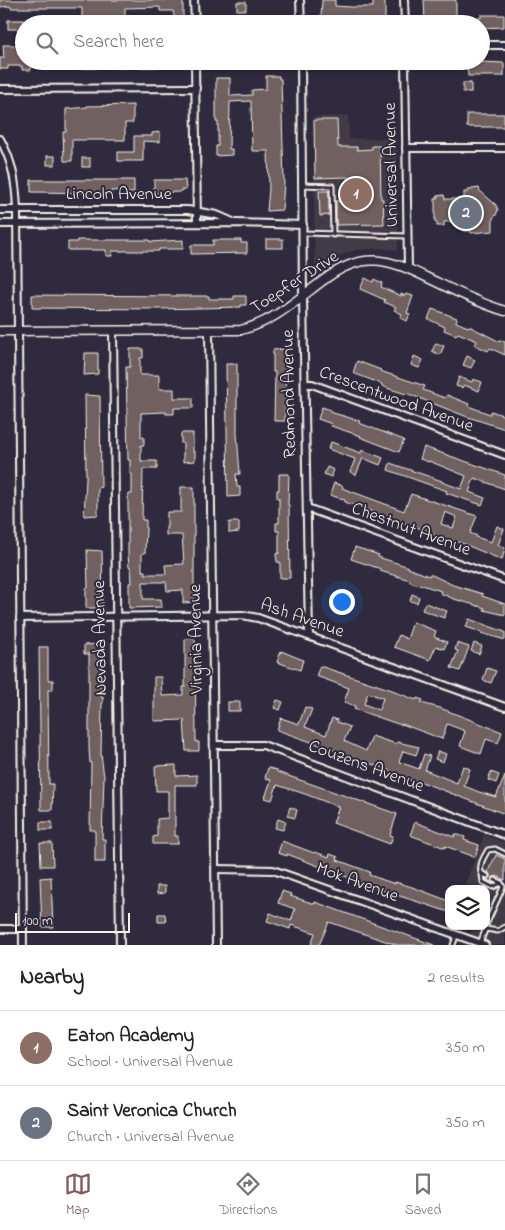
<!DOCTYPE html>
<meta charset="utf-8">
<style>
:root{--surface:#fff;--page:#f6f6f6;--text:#222;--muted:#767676;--line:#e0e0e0;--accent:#85585c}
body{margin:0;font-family:"Indie Flower",sans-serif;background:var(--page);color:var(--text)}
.controls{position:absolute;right:15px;bottom:15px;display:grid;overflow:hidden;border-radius:10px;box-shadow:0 1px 4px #0004}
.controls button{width:45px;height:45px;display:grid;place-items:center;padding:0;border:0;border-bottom:1px solid var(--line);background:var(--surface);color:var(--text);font:25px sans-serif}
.scale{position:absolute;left:15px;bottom:12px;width:115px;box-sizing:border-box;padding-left:5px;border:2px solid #f4f1e8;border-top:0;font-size:14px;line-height:18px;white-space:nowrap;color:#f4f1e8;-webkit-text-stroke:4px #2f2a3d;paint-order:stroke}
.you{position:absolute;left:341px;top:601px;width:18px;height:18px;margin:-12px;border:4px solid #fff;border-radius:50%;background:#1a73e8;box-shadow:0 0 0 8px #1a73e833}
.badge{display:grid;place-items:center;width:32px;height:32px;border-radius:50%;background:var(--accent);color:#fff;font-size:16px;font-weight:700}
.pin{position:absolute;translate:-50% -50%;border:2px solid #fff;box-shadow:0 1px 5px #0006}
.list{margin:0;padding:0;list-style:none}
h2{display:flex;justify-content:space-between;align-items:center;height:65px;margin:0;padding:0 20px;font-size:21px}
h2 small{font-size:16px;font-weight:400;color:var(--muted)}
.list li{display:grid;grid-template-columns:32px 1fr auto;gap:15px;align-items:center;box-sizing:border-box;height:75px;padding:0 20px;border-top:1px solid var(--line)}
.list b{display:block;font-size:19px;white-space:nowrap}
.list p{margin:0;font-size:16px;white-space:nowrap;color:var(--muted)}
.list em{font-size:16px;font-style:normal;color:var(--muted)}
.icon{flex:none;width:28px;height:28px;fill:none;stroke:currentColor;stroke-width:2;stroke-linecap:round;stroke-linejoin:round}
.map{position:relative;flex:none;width:505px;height:945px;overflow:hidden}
.search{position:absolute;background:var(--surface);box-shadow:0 1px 4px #0004;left:15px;right:15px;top:15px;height:55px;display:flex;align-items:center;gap:12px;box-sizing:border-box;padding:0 18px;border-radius:28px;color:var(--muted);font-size:19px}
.sheet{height:215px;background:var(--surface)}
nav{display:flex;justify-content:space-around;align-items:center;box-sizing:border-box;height:70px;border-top:1px solid var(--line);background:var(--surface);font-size:14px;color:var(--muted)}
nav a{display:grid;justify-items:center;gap:2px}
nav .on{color:var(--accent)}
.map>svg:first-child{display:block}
.built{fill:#423a47}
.building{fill:#70615e;stroke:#f4f1e8;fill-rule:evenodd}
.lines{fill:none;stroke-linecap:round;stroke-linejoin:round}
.service-casing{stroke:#f4f1e8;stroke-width:7}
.minor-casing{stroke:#f4f1e8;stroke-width:10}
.tertiary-casing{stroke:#f4f1e8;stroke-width:11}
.service{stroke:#2f2a3d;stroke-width:3}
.minor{stroke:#2f2a3d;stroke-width:6}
.tertiary{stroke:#2f2a3d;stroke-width:8}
.labels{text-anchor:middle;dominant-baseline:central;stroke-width:4;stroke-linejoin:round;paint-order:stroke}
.street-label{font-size:18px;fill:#f4f1e8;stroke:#2f2a3d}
</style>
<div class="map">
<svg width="505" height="945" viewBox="0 0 505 945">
<rect width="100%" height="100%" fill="#2f2a3d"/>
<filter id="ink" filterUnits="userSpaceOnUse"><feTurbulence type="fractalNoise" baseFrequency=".02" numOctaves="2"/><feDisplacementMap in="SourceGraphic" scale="10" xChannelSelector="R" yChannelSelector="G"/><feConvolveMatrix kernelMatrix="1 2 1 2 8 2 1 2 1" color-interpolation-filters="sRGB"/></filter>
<g filter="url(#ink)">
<g class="built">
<path d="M348,116L349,139L397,138L398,251L381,248L357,250L343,254L315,271L313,117Z"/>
<path d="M484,835L502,842L505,838V945H466L474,926H486V898L489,892L486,891V889H479L465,884Z"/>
</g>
<g class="building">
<path d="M0,0H183V21H175L173,11H160V7L125,8V24H82V8H11L10,6L0,7Z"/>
<path d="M322,0H335V6L351,7H373V0H385V24H344V19H323L321,17Z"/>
<path d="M424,0H456V18H481V15H504V27L481,28V24H448V21H425Z"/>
<rect x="237" y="2" width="9" height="8"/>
<rect x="8" y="20" width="16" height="9"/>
<path d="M3,45H18V55H24V61H31V70H22V66H8V69H0V58H4Z"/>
<path d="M43,61H51L52,68H43Z"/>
<path d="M73,61H98V68L73,69Z"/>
<path d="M115,61H158V67L115,68Z"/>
<path d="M481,62L504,63V76H468L467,63Z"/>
<path d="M266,76H279V79H281L284,183L282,210L267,211L269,188L268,151H252L251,101L230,102L229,149H232V155L216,156V146H218V122H216V78H230V96L252,95V90L266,89Z"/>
<rect x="463" y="83" width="8" height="9"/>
<path d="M133,105V123H125V140H72V161H64L63,132H66V109L87,107V106Z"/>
<rect x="467" y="114" width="37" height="13"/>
<path d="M314,120H337L338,147H357V150L372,149V146H380L381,199H383L384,224L336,225V201H343V203L358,202V186H348V177L315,178Z"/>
<path d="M160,132V142L143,141V161H118V152H134V136H152V133Z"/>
<rect x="47" y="156" width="8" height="9"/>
<rect x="82" y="158" width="8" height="9"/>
<path d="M31,180H134V193H125V190L111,191V193L31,192Z"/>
<path d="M154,180H185L186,190H181L180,192L154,193Z"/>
<path d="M479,188L480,191L496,205L498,210L496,215L493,218V231L471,233V231H463V221L444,222V226H437V222H435V199H437V196L444,195L445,199H464V192H468V190H472V189Z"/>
<path d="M319,191H329V215L320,216Z"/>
<rect x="266" y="239" width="17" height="9"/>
<path d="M77,240H150V242L183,240V249H159V251H112V256H106V250H68V242H77Z"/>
<path d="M213,240H241V243H247V253L191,254V245H213Z"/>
<path d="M365,278L373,282L374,279L382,283L381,287L401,296V294L405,296L406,294L413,296L407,313L410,314L407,321L400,318L402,314L394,310L396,307L384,302L385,300L360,289Z"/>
<path d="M32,295L190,296H209V299H234V296H246V305H241V307L159,309L32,308Z"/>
<path d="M432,309L457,318L456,322L468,327L469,326L500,342V340L505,342V355L490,348L488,351L475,345L477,341L458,333L456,335L444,330L445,327L428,319Z"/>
<path d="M436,343L444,346L440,355L432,351Z"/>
<path d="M130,349H143V358H140V375H159V389H174V398H193V408H174V414H166V412L141,413V437H144V445H141V461H157V469H143L142,520H146V529L145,553H142V571H145V574H166L165,565L184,564L182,535H166V527H167V512H181V487H194V602L183,603V590L167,591L166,582H143V599H161L162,607L129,608V583H132L131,567H129L128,554V494H132V474H130V460H128L126,367H130Z"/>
<path d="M285,349L286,403H285V421H274L275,372H273V350Z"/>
<path d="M85,353H98V374L84,375Z"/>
<path d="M414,356L423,360L419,368L411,365Z"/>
<path d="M467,356L475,360L471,368L463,365Z"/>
<path d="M357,361L381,370L380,371L425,386L423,390L445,398L447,395L469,404L468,406L490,414L491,411L505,416V429L465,416L406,393V394L390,389L382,386V384L353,373Z"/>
<path d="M226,364H237V434L240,474H236L237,487H240V496L228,497Z"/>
<path d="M459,377L472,382L473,379L482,382L479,391L464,385L462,388L456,386Z"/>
<path d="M85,395L100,396L101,487L98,488V515L84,516L86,479Z"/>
<path d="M322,407L331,410L330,412L360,421L359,423L404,440L399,452L360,437L361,436L331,426L332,424L318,419Z"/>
<path d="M181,433H193V452H195V461L183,462V443H181Z"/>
<path d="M331,442L361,453L362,450L383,458L380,465L363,458L356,475L350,472L355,459L328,449Z"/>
<path d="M424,447L505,475V489L474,478L469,492L485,498L482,505L446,493L447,491L388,470L390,463L442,481V482L461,489L466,476L429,461V462L420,459Z"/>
<path d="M327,467L334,470L331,477L324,474Z"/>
<path d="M279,474H289L288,505H289L290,578H280V562H277L276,554L279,553V531H276V523H279V498H277V490H279Z"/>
<path d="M334,483L343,486L342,488L404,511L411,494L477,516L470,533L477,536L476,537L491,542L497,526L504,529L498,545L505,548L502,560L464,544L433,535V533L345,502V500L330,495ZM445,512L457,517L453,528L441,524Z"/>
<path d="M229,522H239V532L229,533Z"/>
<path d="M355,547L379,555L378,557L409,567L408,568L429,576L430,574L453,585L483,594L482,596L505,604V615L484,610L485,608L454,599L440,593L441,591L419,584L418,585L410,582V580L380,571L381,569L351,559Z"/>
<path d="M87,550L102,551L103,608H86V588H88Z"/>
<path d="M412,594L419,597L417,603L410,601Z"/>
<path d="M425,603L447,611L444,618L422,610Z"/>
<path d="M469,619L505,632V640L481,633V632L466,627Z"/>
<path d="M413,622L436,631L434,637L447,642L444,649L436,646L430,660L394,647L399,635L407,639Z"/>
<path d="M185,639H195L196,742H199V751H186L184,720L154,721V677H161L162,696L183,695V687H185Z"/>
<path d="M457,643L469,647L460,671L451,668L458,651L455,650Z"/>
<path d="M474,643L482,646L479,654L471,651Z"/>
<path d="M100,644L101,697H103V703H102L101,754L104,777L102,839H105V862H95V830H90L91,763H90L89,749V654H84V645Z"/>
<path d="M39,647H48V680H53V690H48L49,784H53L52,810H41Z"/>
<path d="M281,651L303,660L300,670L277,662Z"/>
<path d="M320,666L395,691V692L416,700L417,698L423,700L421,703L440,708L502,732L498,743L486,739L481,754L460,746L465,731L447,724L442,739L402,724L401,725L354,709L355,706L344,702L349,688L316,676ZM368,693L383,698L379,710L364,704Z"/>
<path d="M487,668L496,671L491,683L483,680Z"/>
<path d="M277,700L283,702L280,710L274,708Z"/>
<rect x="228" y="702" width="12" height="9"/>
<path d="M305,707L312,709L305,727L326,735L332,718L338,720L337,722L350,727L344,741L366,751L372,736L396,744L397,742L419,747L416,755L403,751L399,762L419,769L424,754L430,756L425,770L457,783L463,766L470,769L464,786L479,792L496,797L505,776V814L419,781L418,783L409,780L383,768L366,762V764L356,760L357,758L277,730L281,718L299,724Z"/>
<path d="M438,751L446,754L443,762L435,759Z"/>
<path d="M176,765V776L197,775V785H175V836H178V844H153V837L157,836V819L168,818V791H156L155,766Z"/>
<path d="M268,768L277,770V772L397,814L390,835L393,836L390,844L333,823L339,807L305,794L277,785L272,800L265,798L271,780L265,778Z"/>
<path d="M491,772L499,775L496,783L488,780Z"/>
<path d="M290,807L297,810L295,818L287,816Z"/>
<path d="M278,819L286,822L283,830L275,828Z"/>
<rect x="40" y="822" width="12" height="8"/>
<path d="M415,822L454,837L455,834L465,837L464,840L479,845L475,857L445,846V848L410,835Z"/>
<path d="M282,841L314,853L315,852L329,857L330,854L338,857L337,860L370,872L369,875L395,884V882L412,887L449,901V912L378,889L287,854V856L278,853Z"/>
<path d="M40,843H52L53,866H41Z"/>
<path d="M496,855L505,859V880L497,876L494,877L492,880L493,883L486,879L490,877L488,871Z"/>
<path d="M51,877L53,927H42L40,878Z"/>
<path d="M157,886H165V893L157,894Z"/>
<path d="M282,891L291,894L290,896L315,904V902L434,945H397L329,922L319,945H311L315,933L291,925L290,929L267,921L270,913L291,921L295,909L278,903Z"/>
<path d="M158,914H165L166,922H158Z"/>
</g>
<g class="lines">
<g class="service-casing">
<g id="service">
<path d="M303,185L332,186L333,235"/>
<path d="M304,233L407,236"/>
<path d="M482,874L483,882L493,887L501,883"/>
<path d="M487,876L481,873C479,864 484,857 488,850L495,849L505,854"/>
<path d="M486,925L503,887L501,883L495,880"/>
<path d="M486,929L498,931L505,927"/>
<path d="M480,943L486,928"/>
<path d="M453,945L456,936"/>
</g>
</g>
<g class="minor-casing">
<g id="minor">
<path d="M194,0L195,24"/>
<path d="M300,0L301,24"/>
<path d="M404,0L405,24"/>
<path d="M481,45H505"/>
<path d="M195,61L197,223"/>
<path d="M301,61L303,297L309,636"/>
<path d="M405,61L408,268"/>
<path d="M0,89L196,88"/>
<path d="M0,139C13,162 16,184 17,210L23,945"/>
<path d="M406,148H505"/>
<path d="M0,210H188L217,215L233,222"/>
<path d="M0,224L236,223L303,225"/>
<path d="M113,331L120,945"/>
<path d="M209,332L216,945"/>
<path d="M305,384H312L505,455"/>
<path d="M307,508L505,580"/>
<path d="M20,618L242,615L258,618L505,707"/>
<path d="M214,745H263L505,835"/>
<path d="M216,869L273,870L485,945"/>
<path d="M0,929H23"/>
</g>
</g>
<g class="tertiary-casing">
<path id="tertiary" d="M0,331L241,330C274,322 299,298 325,279C363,250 389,259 428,278C453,290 478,303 505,311"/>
</g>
<use href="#service" class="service"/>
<use href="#minor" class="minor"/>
<use href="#tertiary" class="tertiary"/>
</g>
</g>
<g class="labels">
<g class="street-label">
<text transform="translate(392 165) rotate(-91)">Universal Avenue</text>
<text x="119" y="195">Lincoln Avenue</text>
<text transform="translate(295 283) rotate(-33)">Toepfer Drive</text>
<text transform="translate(290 394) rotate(-91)">Redmond Avenue</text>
<text transform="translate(396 400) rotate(20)">Crescentwood Avenue</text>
<text transform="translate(411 530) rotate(20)">Chestnut Avenue</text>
<text transform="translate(302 619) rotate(19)">Ash Avenue</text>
<text transform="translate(101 638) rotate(-91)">Nevada Avenue</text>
<text transform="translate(197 639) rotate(-91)">Virginia Avenue</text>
<text transform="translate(366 767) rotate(20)">Couzens Avenue</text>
<text transform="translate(357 883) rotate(20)">Mok Avenue</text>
</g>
</g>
</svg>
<div class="controls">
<button><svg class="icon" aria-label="layers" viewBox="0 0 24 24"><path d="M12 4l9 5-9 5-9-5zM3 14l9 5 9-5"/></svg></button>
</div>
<div class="scale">100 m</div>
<div class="you"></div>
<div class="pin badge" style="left:356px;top:194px;background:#8d6e63">1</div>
<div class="pin badge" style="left:466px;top:213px;background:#6b7280">2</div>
<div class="search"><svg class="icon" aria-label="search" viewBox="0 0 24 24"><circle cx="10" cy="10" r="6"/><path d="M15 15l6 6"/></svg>Search here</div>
</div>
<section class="sheet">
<h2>Nearby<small>2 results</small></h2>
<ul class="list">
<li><span class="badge" style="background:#8d6e63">1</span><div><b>Eaton Academy</b><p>School · Universal Avenue</p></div><em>350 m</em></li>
<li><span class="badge" style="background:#6b7280">2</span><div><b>Saint Veronica Church</b><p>Church · Universal Avenue</p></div><em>350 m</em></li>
</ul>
</section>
<nav>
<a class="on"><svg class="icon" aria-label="map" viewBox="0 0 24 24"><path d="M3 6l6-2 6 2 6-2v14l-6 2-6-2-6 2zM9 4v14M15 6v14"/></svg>Map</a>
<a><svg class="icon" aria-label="directions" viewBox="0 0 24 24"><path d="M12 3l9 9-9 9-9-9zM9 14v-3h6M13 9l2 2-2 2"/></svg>Directions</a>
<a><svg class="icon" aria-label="saved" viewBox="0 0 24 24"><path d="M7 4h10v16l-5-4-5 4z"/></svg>Saved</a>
</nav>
